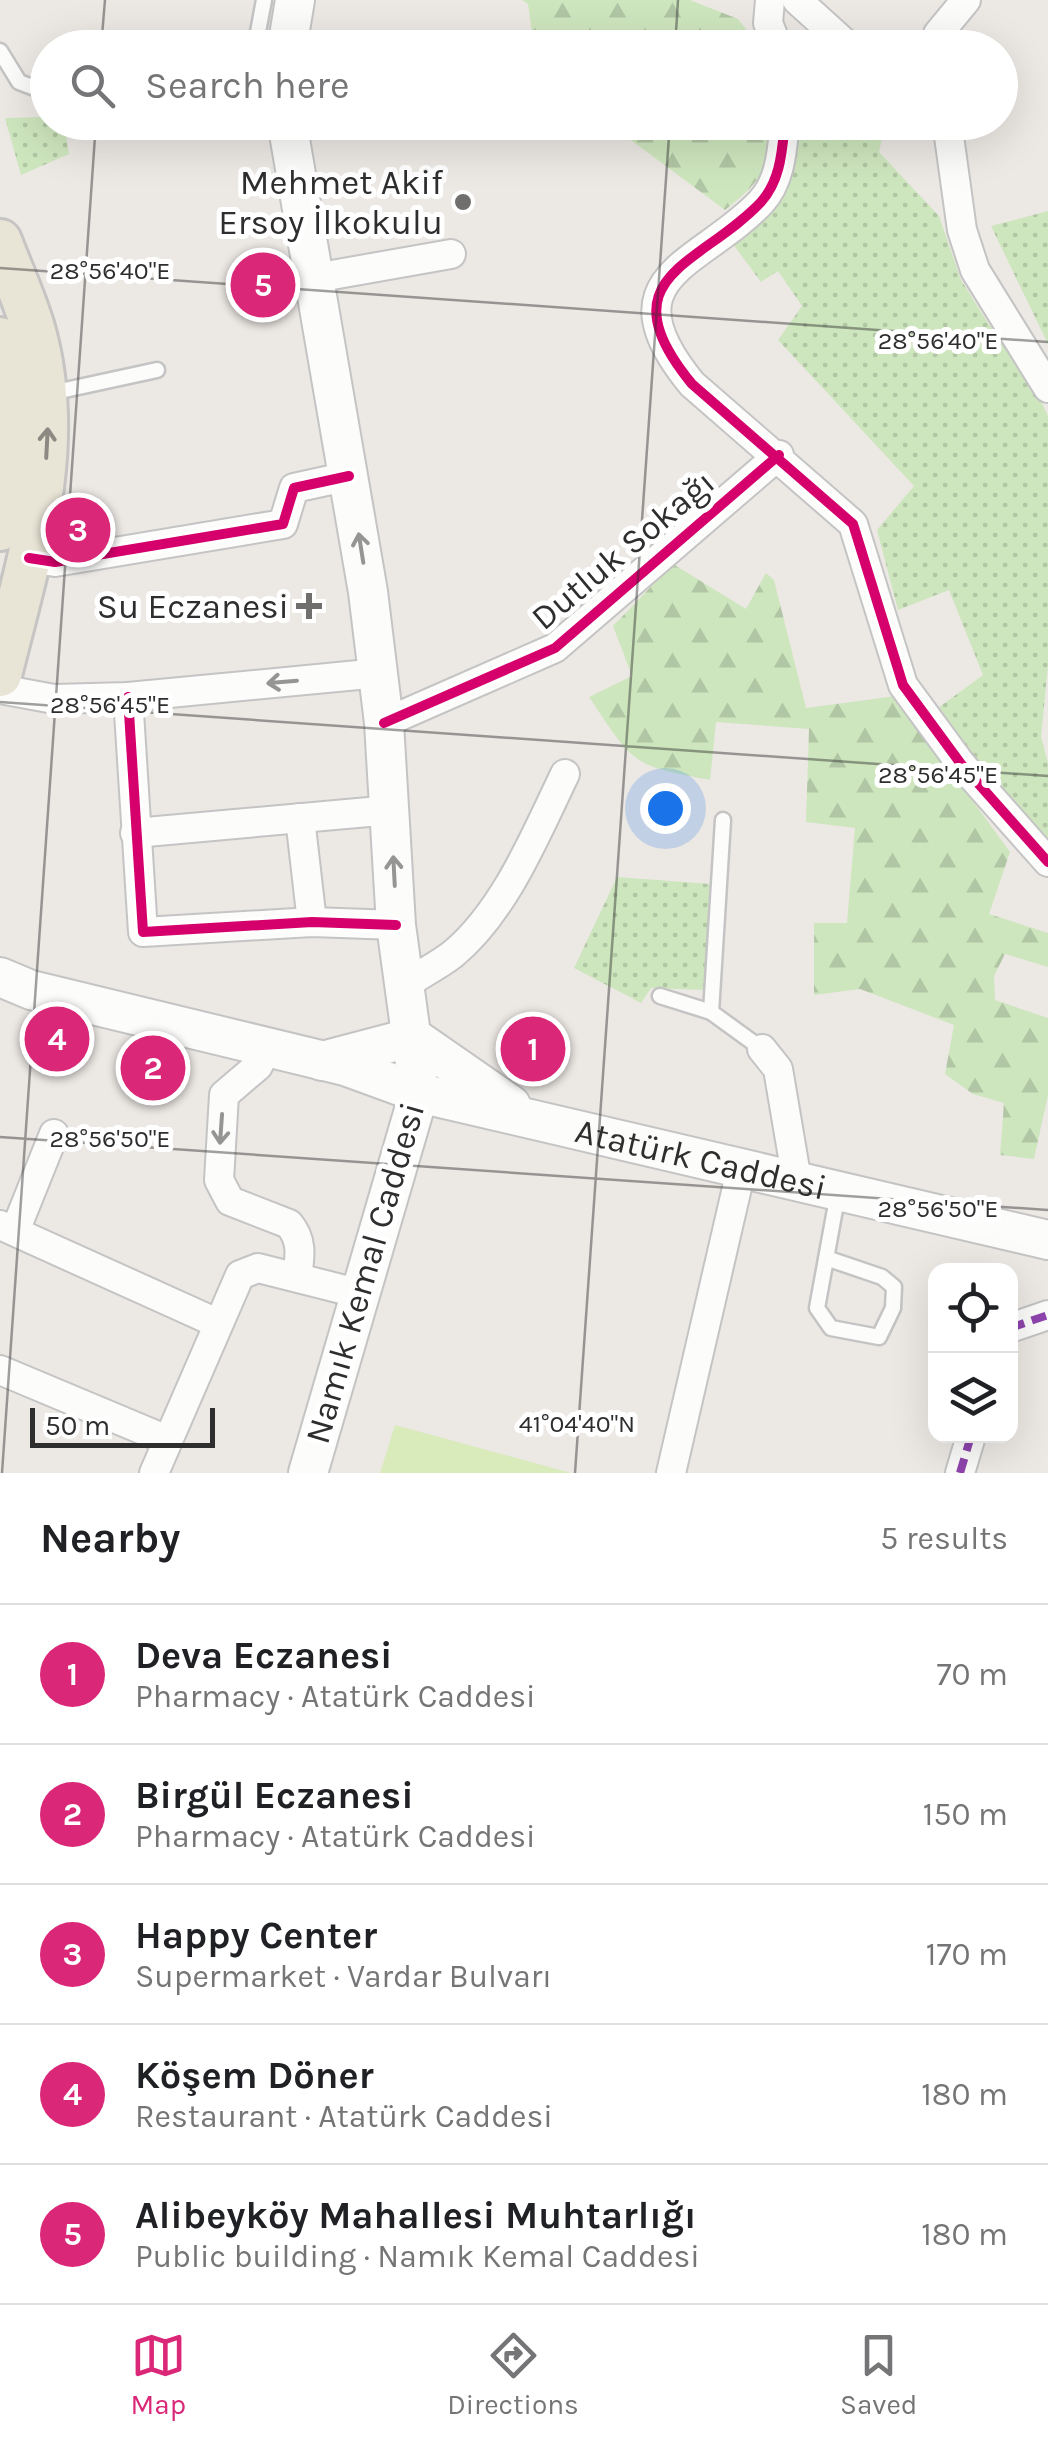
<!DOCTYPE html>
<meta charset="utf-8">
<style>
:root{--surface:#fff;--page:#f6f6f6;--text:#202124;--muted:#757577;--line:#e0e0e0;--accent:#db2777}
body{margin:0;font-family:Karla,sans-serif;background:var(--page);color:var(--text)}
.controls{position:absolute;right:30px;bottom:30px;display:grid;overflow:hidden;border-radius:20px;box-shadow:0 10px 40px #0002}
.controls button{width:90px;height:90px;display:grid;place-items:center;padding:0;border:0;border-bottom:2px solid var(--line);background:var(--surface);color:var(--text);font:50px sans-serif}
.scale{position:absolute;left:30px;bottom:25px;width:185px;box-sizing:border-box;padding-left:10px;border:5px solid #2e2e2e;border-top:0;font-size:28px;line-height:35px;white-space:nowrap;color:#2e2e2e;-webkit-text-stroke:8px #fff;paint-order:stroke}
.you{position:absolute;left:665px;top:808px;width:35px;height:35px;margin:-25px;border:8px solid #fff;border-radius:50%;background:#1a73e8;box-shadow:0 0 0 15px #1a73e833}
.badge{display:grid;place-items:center;width:65px;height:65px;border-radius:50%;background:var(--accent);color:#fff;font-size:32px;font-weight:700}
.pin{position:absolute;translate:-50% -50%;border:5px solid #fff;box-shadow:0 2px 10px #0006}
.list{margin:0;padding:0;list-style:none}
h2{display:flex;justify-content:space-between;align-items:center;height:130px;margin:0;padding:0 40px;font-size:42px}
h2 small{font-size:32px;font-weight:400;color:var(--muted)}
.list li{display:grid;grid-template-columns:65px 1fr auto;gap:30px;align-items:center;box-sizing:border-box;height:140px;padding:0 40px;border-top:2px solid var(--line)}
.list b{display:block;font-size:38px;white-space:nowrap}
.list p{margin:0;font-size:32px;white-space:nowrap;color:var(--muted)}
.list em{font-size:32px;font-style:normal;color:var(--muted)}
.icon{flex:none;width:55px;height:55px;fill:none;stroke:currentColor;stroke-width:2;stroke-linecap:round;stroke-linejoin:round}
.map{position:relative;flex:none;width:1048px;height:1473px;overflow:hidden}
.search{position:absolute;background:var(--surface);box-shadow:0 10px 40px #0002;left:30px;right:30px;top:30px;height:110px;display:flex;align-items:center;gap:25px;box-sizing:border-box;padding:0 35px;border-radius:55px;color:var(--muted);font-size:38px}
.sheet{height:830px;background:var(--surface)}
nav{display:flex;justify-content:space-around;align-items:center;box-sizing:border-box;height:140px;border-top:2px solid var(--line);background:var(--surface);font-size:28px;color:var(--muted)}
nav a{display:grid;justify-items:center;gap:5px}
nav .on{color:var(--accent)}
.map>svg:first-child{display:block}
.green{fill:url(#green-dots)}
.forest{fill:url(#forest-firs)}
.pitch{fill:#d9eabb}
.lines{fill:none;stroke-linecap:round;stroke-linejoin:round}
.lane-casing{stroke:#c5c4c5;stroke-width:19}
.street-casing{stroke:#c5c4c5;stroke-width:32}
.secondary-casing{stroke:#c5c4c5;stroke-width:42}
.primary-casing{stroke:#c6c5c4;stroke-width:48}
.lane{stroke:#fcfcfb;stroke-width:14}
.street{stroke:#fcfcfb;stroke-width:28}
.secondary{stroke:#fcfcfb;stroke-width:38}
.primary{stroke:#e8e4d6;stroke-width:42}
.quiet{stroke:#8e44ad;stroke-width:8;stroke-dasharray:15 8;stroke-linecap:butt}
.cycleway-casing{stroke:#fff;stroke-width:16}
.cycleway{stroke:#d6006c;stroke-width:10}
.oneway{stroke:#8b8982}
.oneway2{stroke:#959594}
.ticks{fill:none;stroke:#2e2e2e;stroke-width:2.5;stroke-opacity:0.45}
.poi-dot{fill:#706f6e;stroke:#fff;stroke-width:4}
.labels{text-anchor:middle;dominant-baseline:central;stroke-width:10;stroke-linejoin:round;paint-order:stroke}
.poi-label{font-size:35px;fill:#2e2e2e;stroke:#fff;text-anchor:end}
.street-label{font-size:35px;fill:#2e2e2e;stroke:#fff}
.ticks-label{font-size:25px;text-anchor:middle;fill:#2e2e2e;stroke:#fff;stroke-width:10;stroke-linejoin:round;paint-order:stroke}
</style>
<div class="map">
<svg width="1048" height="1473" viewBox="0 0 1048 1473">
<defs>
<pattern id="green-dots" width="8" height="8" patternUnits="userSpaceOnUse" patternTransform="scale(2.5)"><rect width="8" height="8" fill="#cee6be"/><path d="M2 2h.1M6 6h.1" fill="none" stroke="#b1c6a4" stroke-width="1.8" stroke-linecap="round"/></pattern>
<pattern id="forest-firs" width="22" height="20" patternUnits="userSpaceOnUse" patternTransform="scale(2.5)"><rect width="22" height="20" fill="#cee6be"/><path d="M5 1l3.5 6h-7zM16 11l3.5 6h-7z" fill="#b1c6a4"/></pattern>
</defs>
<rect width="100%" height="100%" fill="#ece8e4"/>
<g class="green">
<path d="M47,117L48,122L64,123L69,154L21,175L5,118Z"/>
<path d="M794,123H885L879,152L939,216L961,280L988,323L1025,369L1048,416V666L1041,737L1048,763V838L977,765L938,708L983,675L949,590L898,610L877,530L914,486L778,340L802,306L778,271L761,282L733,244L767,210Z"/>
<path d="M1048,211V344L991,226Z"/>
<path d="M617,877L710,884L705,990L651,988L641,1003L574,968Z"/>
</g>
<g class="forest">
<path d="M522,0H690L738,19L760,47H534L528,4Z"/>
<path d="M608,123H772C767,171 763,180 725,210Z"/>
<path d="M673,564L746,609L766,573L774,580L806,708L896,696L1010,852L989,914L1048,933V967L1005,954L994,976L995,1000L1048,1018V1095L1034,1159L1000,1155L1004,1103L973,1094L945,1074L954,1025L860,989L814,995V923H847L855,828L806,822L809,729L716,722L710,780C630,765 634,764 589,697L632,676L613,626Z"/>
</g>
<path class="pitch" d="M395,1425L571,1473H380Z"/>
<g class="lines">
<g class="lane-casing">
<g id="lane">
<path d="M255,48L264,0"/>
<path d="M0,51L19,82L48,93"/>
<path d="M51,393L157,370"/>
<path d="M723,820L711,1012L762,1049"/>
<path d="M660,996L711,1012"/>
<path d="M826,1258L882,1277L894,1287L893,1308L879,1337L831,1328L817,1308L838,1193"/>
</g>
</g>
<g class="street-casing">
<g id="street">
<path d="M770,0L768,23L778,48"/>
<path d="M797,0L850,48"/>
<path d="M935,48L938,34L966,0"/>
<path d="M785,122C782,150 781,180 761,202C701,266 603,275 692,384L853,524L903,685L961,764L1048,862"/>
<path d="M947,122L962,230L975,270L1048,388"/>
<path d="M315,278L451,254"/>
<path d="M29,558L55,562L283,524L294,488L349,476"/>
<path d="M0,689L54,699L128,697L379,673"/>
<path d="M128,697L143,932L312,922L396,925"/>
<path d="M384,723L555,648L779,455"/>
<path d="M300,818L312,922"/>
<path d="M135,833L391,810"/>
<path d="M406,984C421,974 439,965 453,954C505,911 536,834 565,774"/>
<path d="M762,1049L778,1069L797,1181"/>
<path d="M266,1050L258,1066L224,1095L219,1180L230,1201L289,1224C303,1241 300,1256 297,1277"/>
<path d="M0,1225L217,1323"/>
<path d="M15,1231L54,1134"/>
<path d="M1010,1328L1048,1315"/>
<path d="M0,1370L167,1440"/>
<path d="M154,1473L240,1275L258,1268L361,1294"/>
<path d="M671,1473L742,1166"/>
<path d="M960,1473L971,1436"/>
</g>
</g>
<g class="secondary-casing">
<g id="secondary">
<path d="M287,48L295,0"/>
<path d="M287,122L368,592L384,723L396,925L419,1093L308,1473"/>
<path id="s1" d="M0,977L31,990L345,1066L419,1093L1048,1240"/>
<path d="M322,1061L413,1037L511,1105"/>
</g>
</g>
<g class="primary-casing">
<g id="primary">
<path d="M0,241C11,270 24,298 33,328C67,445 28,561 0,675"/>
<path d="M0,339C17,402 16,466 0,529"/>
</g>
</g>
<use href="#lane" class="lane"/>
<use href="#street" class="street"/>
<use href="#secondary" class="secondary"/>
<use href="#primary" class="primary"/>
<g class="quiet">
<path d="M1010,1328L1048,1315"/>
<path d="M960,1473L971,1436"/>
</g>
<g class="cycleway-casing">
<g id="cycleway">
<path d="M785,122C782,150 781,180 761,202C701,266 603,275 692,384L853,524L903,685L961,764L1048,862"/>
<path d="M29,558L55,562L283,524L294,488L349,476"/>
<path d="M128,697L143,932L312,922L396,925"/>
<path d="M384,723L555,648L779,455"/>
</g>
</g>
<use href="#cycleway" class="cycleway"/>
</g>
<defs><path id="oneway-shaft" d="M-6 0H5M1.5-3L5.5 0L1.5 3" fill="none" stroke-width="1.6" stroke-linecap="round" stroke-linejoin="round" transform="scale(2.5)"/></defs>
<use class="oneway" href="#oneway-shaft" transform="translate(47 443) rotate(-87)"/>
<g class="oneway2">
<use href="#oneway-shaft" transform="translate(361 548) rotate(-99)"/>
<use href="#oneway-shaft" transform="translate(282 682) rotate(175)"/>
<use href="#oneway-shaft" transform="translate(394 871) rotate(-93)"/>
<use href="#oneway-shaft" transform="translate(221 1129) rotate(94)"/>
</g>
<path class="ticks" d="M101,48L105,0M675,48L678,0M0,268L1048,342M0,702L1048,776M0,1137L1048,1210M2,1473L96,122M575,1473L670,122"/>
<g class="poi-dot">
<circle cx="463" cy="202" r="10"/>
<path d="M304 591h10v10h10v10h-10v10h-10v-10h-10v-10h10z"/>
</g>
<g class="labels">
<g class="poi-label">
<text x="443" y="182">Mehmet Akif<tspan x="443" dy="40">Ersoy İlkokulu</tspan></text>
<text x="289" y="606">Su Eczanesi</text>
</g>
<g class="street-label">
<text transform="translate(623 550) rotate(-40)">Dutluk Sokağı</text>
<text stroke="none"><textPath href="#s1" startOffset="725">Atatürk Caddesi</textPath></text>
<text transform="translate(365 1273) rotate(-74)">Namık Kemal Caddesi</text>
</g>
</g>
<g class="ticks-label">
<text x="110" y="279">28°56'40"E</text>
<text x="938" y="349">28°56'40"E</text>
<text x="110" y="713">28°56'45"E</text>
<text x="938" y="783">28°56'45"E</text>
<text x="110" y="1147">28°56'50"E</text>
<text x="938" y="1217">28°56'50"E</text>
<text x="577" y="1432">41°04'40"N</text>
</g>
</svg>
<div class="controls">
<button><svg class="icon" aria-label="locate" viewBox="0 0 24 24"><circle cx="12" cy="12" r="6"/><path d="M12 2v4M12 18v4M2 12h4M18 12h4"/></svg></button>
<button><svg class="icon" aria-label="layers" viewBox="0 0 24 24"><path d="M12 4l9 5-9 5-9-5zM3 14l9 5 9-5"/></svg></button>
</div>
<div class="scale">50 m</div>
<div class="you"></div>
<div class="pin badge" style="left:533px;top:1049px">1</div>
<div class="pin badge" style="left:153px;top:1068px">2</div>
<div class="pin badge" style="left:78px;top:530px">3</div>
<div class="pin badge" style="left:57px;top:1039px">4</div>
<div class="pin badge" style="left:263px;top:285px">5</div>
<div class="search"><svg class="icon" aria-label="search" viewBox="0 0 24 24"><circle cx="10" cy="10" r="6"/><path d="M15 15l6 6"/></svg>Search here</div>
</div>
<section class="sheet">
<h2>Nearby<small>5 results</small></h2>
<ul class="list">
<li><span class="badge">1</span><div><b>Deva Eczanesi</b><p>Pharmacy · Atatürk Caddesi</p></div><em>70 m</em></li>
<li><span class="badge">2</span><div><b>Birgül Eczanesi</b><p>Pharmacy · Atatürk Caddesi</p></div><em>150 m</em></li>
<li><span class="badge">3</span><div><b>Happy Center</b><p>Supermarket · Vardar Bulvarı</p></div><em>170 m</em></li>
<li><span class="badge">4</span><div><b>Köşem Döner</b><p>Restaurant · Atatürk Caddesi</p></div><em>180 m</em></li>
<li><span class="badge">5</span><div><b>Alibeyköy Mahallesi Muhtarlığı</b><p>Public building · Namık Kemal Caddesi</p></div><em>180 m</em></li>
</ul>
</section>
<nav>
<a class="on"><svg class="icon" aria-label="map" viewBox="0 0 24 24"><path d="M3 6l6-2 6 2 6-2v14l-6 2-6-2-6 2zM9 4v14M15 6v14"/></svg>Map</a>
<a><svg class="icon" aria-label="directions" viewBox="0 0 24 24"><path d="M12 3l9 9-9 9-9-9zM9 14v-3h6M13 9l2 2-2 2"/></svg>Directions</a>
<a><svg class="icon" aria-label="saved" viewBox="0 0 24 24"><path d="M7 4h10v16l-5-4-5 4z"/></svg>Saved</a>
</nav>
